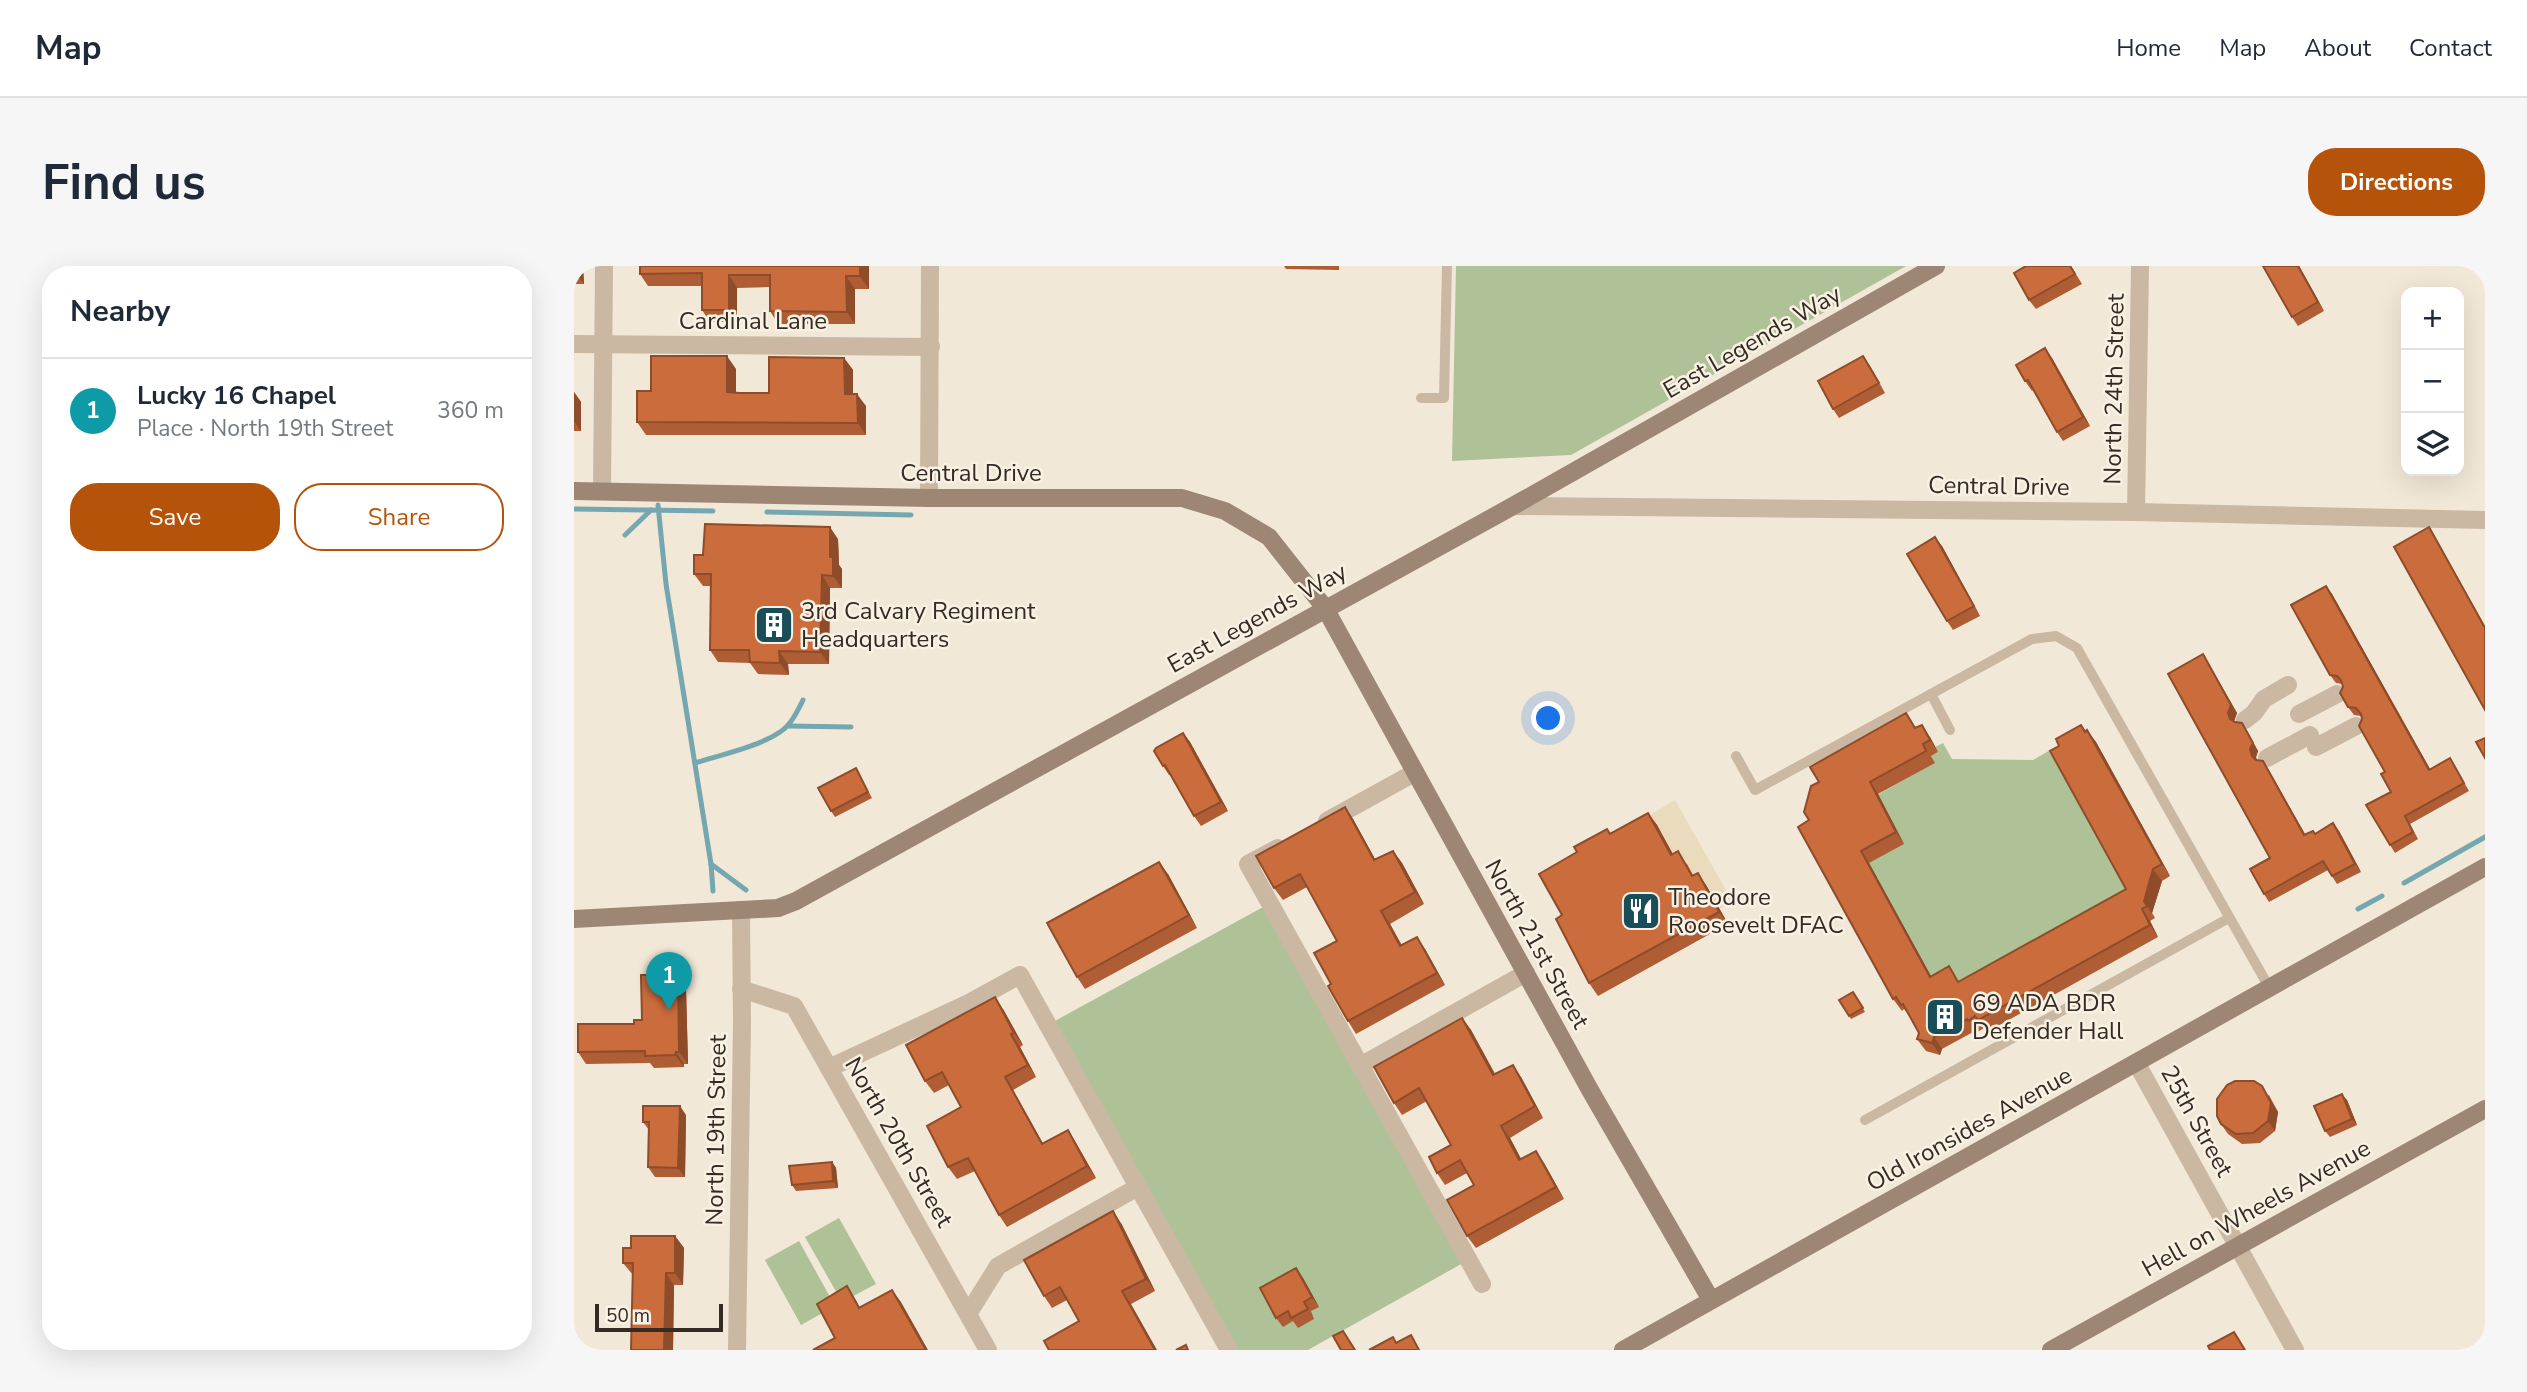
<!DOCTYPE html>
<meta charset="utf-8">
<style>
:root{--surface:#fff;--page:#f6f6f7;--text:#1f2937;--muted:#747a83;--line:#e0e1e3;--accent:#b45309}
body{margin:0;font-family:"Nunito Sans",sans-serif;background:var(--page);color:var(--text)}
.controls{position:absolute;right:21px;top:21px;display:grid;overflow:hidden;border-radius:14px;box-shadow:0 7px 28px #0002}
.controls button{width:63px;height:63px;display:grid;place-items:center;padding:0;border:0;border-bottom:2px solid var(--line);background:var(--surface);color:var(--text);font:35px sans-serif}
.scale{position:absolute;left:21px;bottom:18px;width:128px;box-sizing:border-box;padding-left:7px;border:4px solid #342b25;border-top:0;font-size:19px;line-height:24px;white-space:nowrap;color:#342b25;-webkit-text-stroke:5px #f9f1e3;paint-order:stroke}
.you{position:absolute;left:975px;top:453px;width:24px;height:24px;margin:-18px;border:5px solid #fff;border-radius:50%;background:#1a73e8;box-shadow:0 0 0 10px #1a73e833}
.badge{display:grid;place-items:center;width:46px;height:46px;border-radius:50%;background:var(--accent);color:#fff;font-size:23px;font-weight:700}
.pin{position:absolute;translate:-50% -58px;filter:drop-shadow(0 2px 4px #0008)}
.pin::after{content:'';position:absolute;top:37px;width:24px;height:21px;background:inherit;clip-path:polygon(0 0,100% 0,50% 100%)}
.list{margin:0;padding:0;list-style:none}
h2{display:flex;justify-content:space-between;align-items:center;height:91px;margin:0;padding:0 28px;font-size:30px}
h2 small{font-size:23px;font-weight:400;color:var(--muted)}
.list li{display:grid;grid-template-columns:46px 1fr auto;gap:21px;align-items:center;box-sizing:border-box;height:105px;padding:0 28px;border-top:2px solid var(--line)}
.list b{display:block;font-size:26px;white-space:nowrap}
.list p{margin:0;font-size:23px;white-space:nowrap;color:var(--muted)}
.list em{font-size:23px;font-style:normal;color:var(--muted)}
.actions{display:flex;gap:14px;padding:21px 28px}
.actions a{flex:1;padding:16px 0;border:2px solid var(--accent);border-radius:28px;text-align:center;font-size:24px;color:var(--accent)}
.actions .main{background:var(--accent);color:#fff}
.icon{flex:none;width:38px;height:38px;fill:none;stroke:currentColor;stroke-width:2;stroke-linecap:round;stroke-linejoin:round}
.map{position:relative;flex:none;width:1911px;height:1084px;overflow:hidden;border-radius:28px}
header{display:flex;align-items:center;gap:42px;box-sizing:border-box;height:98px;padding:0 35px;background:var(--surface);border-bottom:2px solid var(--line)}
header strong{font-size:33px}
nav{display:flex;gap:38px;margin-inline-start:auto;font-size:24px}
.intro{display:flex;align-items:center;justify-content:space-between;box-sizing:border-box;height:168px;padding:0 42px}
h1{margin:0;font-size:49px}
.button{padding:18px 32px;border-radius:28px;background:var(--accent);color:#fff;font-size:24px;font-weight:700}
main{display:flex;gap:42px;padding:0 42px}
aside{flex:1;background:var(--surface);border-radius:28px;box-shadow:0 7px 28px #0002}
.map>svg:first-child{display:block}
.green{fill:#afc196}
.plaza{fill:#ebdbbd}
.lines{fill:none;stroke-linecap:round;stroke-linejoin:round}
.stream{stroke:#75a7b0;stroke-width:5}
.lane{stroke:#cab8a3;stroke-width:10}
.street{stroke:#cab8a3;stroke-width:18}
.secondary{stroke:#9d8774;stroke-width:18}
.wall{fill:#af5d34}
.shaded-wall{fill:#8e4c2a}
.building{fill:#cb6c3c;stroke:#8e4c2a;stroke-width:2}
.labels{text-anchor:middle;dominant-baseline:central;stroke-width:5;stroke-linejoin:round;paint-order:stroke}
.street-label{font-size:24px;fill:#342b25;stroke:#f9f1e3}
.poi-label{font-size:24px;fill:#342b25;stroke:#f9f1e3;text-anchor:start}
</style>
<header>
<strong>Map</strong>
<nav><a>Home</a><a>Map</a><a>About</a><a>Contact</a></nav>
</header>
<div class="intro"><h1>Find us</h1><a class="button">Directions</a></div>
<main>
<aside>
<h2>Nearby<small></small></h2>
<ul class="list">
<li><span class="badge" style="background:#0f9aa8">1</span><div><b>Lucky 16 Chapel</b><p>Place · North 19th Street</p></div><em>360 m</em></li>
</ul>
<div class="actions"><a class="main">Save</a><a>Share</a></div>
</aside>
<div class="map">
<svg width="1911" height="1084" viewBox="0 0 1911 1084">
<rect width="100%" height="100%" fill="#f2e8d7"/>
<g class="green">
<path d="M882,0H1332L997,189L878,195Z"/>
<path d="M1492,475L1558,630L1392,728L1364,723L1268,549L1360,497L1357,490L1364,486L1361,481L1369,477L1378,493L1459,494Z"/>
<path d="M691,640L889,997L734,1084H662L479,756Z"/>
<path d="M265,952L302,1018L268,1036L231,971Z"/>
<path d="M225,975L261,1040L227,1059L191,994Z"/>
</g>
<path class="plaza" d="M1101,534L1158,635L1145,643L1106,602L1076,549Z"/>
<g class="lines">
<g class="stream">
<path d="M84,239L92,318L137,598L139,625"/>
<path d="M0,243L139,245"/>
<path d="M193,246L337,249"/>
<path d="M51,269L77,244"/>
<path d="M214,460L277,461"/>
<path d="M121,497C146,489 184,481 206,466C217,459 223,446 229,434"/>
<path d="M137,598L172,624"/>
<path d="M1830,617L1911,571"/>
<path d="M1784,643L1808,630"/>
</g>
<g class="lane">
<path d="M847,132H870L873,0"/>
<path d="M1357,428L1376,464"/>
<path d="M1162,490L1181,524L1458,373L1482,370L1503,382L1696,723"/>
<path d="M1291,854L1655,652"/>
</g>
<g class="street">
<path d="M0,78L357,81"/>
<path d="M28,225L30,0"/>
<path d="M355,232L356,0"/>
<path d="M939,240L1562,246L1911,254"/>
<path d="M1562,246L1566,0"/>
<path d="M1725,448L1763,428"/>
<path d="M1671,454L1680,447L1690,433L1714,419"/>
<path d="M1742,481L1782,460"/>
<path d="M1693,492L1736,469"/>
<path d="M753,555L840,507"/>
<path d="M704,582L674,598L908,1018"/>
<path d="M167,723L220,740L414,1084"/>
<path d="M1563,798L1721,1084"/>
<path d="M786,800L952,707"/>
<path d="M255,802L395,737L446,709L655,1084"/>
<path d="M394,1048L424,1000L564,921"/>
<path d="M163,1084L168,757L167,644"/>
</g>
<g class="secondary">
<path d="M0,225L355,232H608L651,245L695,271L751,342L1016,824L1137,1034"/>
<path d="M0,653L204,642L222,635L939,240L1362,0"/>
<path d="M1049,1084L1911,601"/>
<path d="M1477,1084L1911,843"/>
</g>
</g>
<g class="wall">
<path d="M0,0H9L10,18H0Z"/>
<path d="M66,0H295V23H281V58H204L196,45V21L163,22V56H136L128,44V20H74L66,8Z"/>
<path d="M710,0H765V4L712,3Z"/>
<path d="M1497,0L1508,18L1462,43L1455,34Z"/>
<path d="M1725,0L1750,45L1724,60L1718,51Z"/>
<path d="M1289,90L1311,127L1265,152L1259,143Z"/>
<path d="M270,92L279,104V128L292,140V169H72L63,156L77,125L162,103V127H195Z"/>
<path d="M1478,92L1516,160L1489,175L1483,166L1459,124L1458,125L1451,115Z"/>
<path d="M0,126L7,136V165H0Z"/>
<path d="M264,273L265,299L268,303V322H256L255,398H214L215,409L184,408L176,397L144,396L136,384L137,320H129L120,308L129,289Z"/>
<path d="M1368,280L1406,350L1379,364L1373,355Z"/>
<path d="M1752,320L1758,328L1856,503L1876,492L1895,525L1836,558L1844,573L1821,587L1816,579L1817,526L1811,506L1787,450L1780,449L1774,441L1768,418L1762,417L1756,409Z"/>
<path d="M1634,396L1663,447L1660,456L1668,457L1673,465L1684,485L1682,491L1683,494L1694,503L1731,568H1741L1759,557L1765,565L1787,606L1763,618L1754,604L1695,636L1690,628L1696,592Z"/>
<path d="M1507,459L1522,476L1596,610L1588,615L1578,647L1581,652L1576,655L1584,671L1413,766L1410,762L1402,767L1401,765L1368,783L1366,789L1352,785L1343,773L1345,767L1336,751L1330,743L1328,745L1319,733L1235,554L1245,516L1342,462L1356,471L1364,486L1357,490L1361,497L1304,528L1330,578L1295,597L1357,710L1385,716L1552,623L1485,480Z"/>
<path d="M609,467L616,476L654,545L627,560L620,550L597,509H595L589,500Z"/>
<path d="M282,502L298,532L261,551L257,545Z"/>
<path d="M771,541L779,553L801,593L819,585L828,597L850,638L816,658L827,679L851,683L871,719L782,768L774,755L757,718L763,675L733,621L709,634L700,622Z"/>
<path d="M1074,547L1083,559L1099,588L1113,598L1119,609L1132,619L1154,658L1024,730L1015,717L988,649L1036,568Z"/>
<path d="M594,608L623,662L511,723L503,711Z"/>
<path d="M92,704L96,710L112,722L114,798H110V801L80,802L76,797L12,798L4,786L68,754L80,709Z"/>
<path d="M1279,726L1291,746L1277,753L1265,734Z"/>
<path d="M429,743L449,779L446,781L462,811L439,824L469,878L494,864L502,877L522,912L433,961L425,949L401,905L383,913L374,901L387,841L375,819L360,827L351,815Z"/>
<path d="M888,752L897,764L921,808L947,811L969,852L936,872L947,893L970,897L990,933L902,982L893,970L900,919L893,907L871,919L863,907L877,879L853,835L828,849L820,837Z"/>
<path d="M1695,829L1704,846L1701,865L1686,877L1668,878L1654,868L1647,858Z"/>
<path d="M1773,834L1783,859L1756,871L1751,865Z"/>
<path d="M112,849L111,911H81L74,901L75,864L69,856Z"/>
<path d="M258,896L262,902L264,922L222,925L218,919Z"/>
<path d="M547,957L581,1025L557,1038L505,1055L493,1034L478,1042L470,1030Z"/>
<path d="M101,970L110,982L109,1019H100L99,1084H57L59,1009L49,997L57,982Z"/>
<path d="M729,1012L745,1041L737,1045L740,1053L724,1062L719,1055L709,1061L702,1052Z"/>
</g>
<g class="shaded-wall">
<path d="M1,0H9L10,18L1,6Z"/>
<path d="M286,0H295V23L286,10Z"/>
<path d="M1724,0H1725L1750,45L1744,36Z"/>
<path d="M155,9L163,22V56L155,44Z"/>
<path d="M272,10L281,23V58L273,46Z"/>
<path d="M1471,82L1478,92L1516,160L1509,151Z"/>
<path d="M153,90L162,103V139L153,126Z"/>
<path d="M1289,90L1296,100L1311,127L1305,117Z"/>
<path d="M270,92L279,104V140L271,128Z"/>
<path d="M0,126L7,136V165L0,155Z"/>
<path d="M283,128L292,140V169L284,157Z"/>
<path d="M256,261L264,273L265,299L268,303V322L259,310L256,291Z"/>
<path d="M1855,261L1860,269L1911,360V362Z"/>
<path d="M1361,271L1368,280L1406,350L1400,340Z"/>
<path d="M248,309L256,322L255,398L246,386Z"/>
<path d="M1752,320L1758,328L1861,512L1855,504Z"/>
<path d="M205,385L214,398L215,409L206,397Z"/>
<path d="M1629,388L1663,447L1660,455L1662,460L1656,453Z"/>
<path d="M1668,457L1684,485L1682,491L1683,498L1678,490Z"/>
<path d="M1348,459L1356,471L1364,486L1356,474Z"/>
<path d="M1513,464L1522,476L1596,610L1588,598Z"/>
<path d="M609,467L616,476L654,545L647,536Z"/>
<path d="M1689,495L1694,503L1736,577L1730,569Z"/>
<path d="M1296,516L1304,528L1330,578L1322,566Z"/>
<path d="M771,541L779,553L808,606L800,594Z"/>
<path d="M1074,547L1083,559L1106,602L1097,589Z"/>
<path d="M1759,557L1765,565L1787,606L1781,598Z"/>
<path d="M819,585L828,597L850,638L841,626Z"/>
<path d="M1287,585L1295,597L1364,723L1356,711Z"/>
<path d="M585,596L594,608L623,662L615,649Z"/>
<path d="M1579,603L1588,615L1578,647L1581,652L1570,635Z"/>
<path d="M1124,607L1132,619L1154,658L1145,646Z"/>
<path d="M1568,643L1576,655L1584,671L1576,659Z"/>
<path d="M807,645L816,658L835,692L826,680Z"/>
<path d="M843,671L851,683L871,719L863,707Z"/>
<path d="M104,710L112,722L114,798L105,786Z"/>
<path d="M421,731L429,743L449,779L440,767Z"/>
<path d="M888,752L897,764L928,821L919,809Z"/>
<path d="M437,768L446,781L462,811L454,799Z"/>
<path d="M1360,771L1368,783L1366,789L1358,777Z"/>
<path d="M102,786L110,798V801L101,789Z"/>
<path d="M939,799L947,811L969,852L961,840Z"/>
<path d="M431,811L439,824L476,890L468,878Z"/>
<path d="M1688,820L1704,846L1701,865L1694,855Z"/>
<path d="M1768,828L1773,834L1783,859L1778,853Z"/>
<path d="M106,840L112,849L111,911L104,902Z"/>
<path d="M927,860L936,872L954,906L945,894Z"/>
<path d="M494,864L502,877L522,912L513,900Z"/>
<path d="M962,885L970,897L990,933L982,921Z"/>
<path d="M258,896L262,902L264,922L259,915Z"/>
<path d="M539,945L547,957L581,1025L572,1013Z"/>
<path d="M101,970L110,982L109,1019L101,1007Z"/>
<path d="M722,1002L729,1012L745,1041L738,1031Z"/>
<path d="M92,1007L100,1019L99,1084H90Z"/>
<path d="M273,1020L281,1033L293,1054L285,1042Z"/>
<path d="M318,1024L327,1036L354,1084H352Z"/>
<path d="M548,1025L557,1038L583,1084H581Z"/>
</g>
<g class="building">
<path d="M66,0H286V10H272L273,46L196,45V9H155V44H128V7L66,8Z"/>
<path d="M1452,0H1496L1501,8L1455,34L1440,7Z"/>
<path d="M1689,0H1724L1744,36L1718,51Z"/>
<path d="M1471,82L1509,151L1483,166L1454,114L1451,115L1442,99Z"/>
<path d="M77,90H153V126L166,127H195V91L270,92L271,128H283L284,157L63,156V125H77Z"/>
<path d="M1289,90L1305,117L1259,143L1244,115Z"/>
<path d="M131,258L256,261V291H259V310L248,309L246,386L205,385L206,397L176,396L175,384H136L137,308H120V289H129Z"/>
<path d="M1855,261L1911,362V444L1820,281Z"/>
<path d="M1361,271L1400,340L1373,355L1333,288Z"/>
<path d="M1752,320L1855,504L1876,492L1890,517L1831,550L1839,566L1816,579L1792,539L1817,526L1807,508L1811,506L1785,460L1788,453L1787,448L1782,442L1774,441L1766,427L1769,421L1767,414L1763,410L1756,409L1717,339Z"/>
<path d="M1629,388L1657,439L1654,447L1656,453L1661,456L1668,457L1679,477L1676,483L1678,490L1682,494L1689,495L1730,569L1739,565L1741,568L1759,557L1781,598L1758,610L1749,595L1690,628L1676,603L1696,592L1594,408Z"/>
<path d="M1332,447L1341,462L1348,459L1356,474L1349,478L1352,485L1296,516L1322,566L1287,585L1356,711L1375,700L1384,716L1552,623L1476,485L1485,480L1482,473L1507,459L1511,466L1513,464L1588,598L1579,603L1570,635L1573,640L1568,643L1576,659L1404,754L1401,750L1394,755L1393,753L1360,771L1358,777L1343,773L1345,767L1329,738L1327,739L1322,731L1319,733L1224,561L1235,554L1230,546L1237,520L1245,516L1236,501Z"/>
<path d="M609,467L647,536L620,550L591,499L589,500L580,485L582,482Z"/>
<path d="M1911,472V492L1902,476Z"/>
<path d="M282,502L294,526L257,545L244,522Z"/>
<path d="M771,541L800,594L819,585L841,626L807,645L826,680L843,671L863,707L774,755L754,720L757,718L740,687L763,675L726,608L700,622L682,590Z"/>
<path d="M1074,547L1097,589L1104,585L1118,610L1124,607L1145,646L1015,717L982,653L988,649L965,608L1003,586L1000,581L1033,563L1036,568Z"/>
<path d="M585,596L615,649L503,711L473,657Z"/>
<path d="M80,703L92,704V709L104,710L105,786H102L101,789L71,790V785L4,786V758H60V754H68L67,709H80Z"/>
<path d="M1279,726L1289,742L1275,750L1265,734Z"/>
<path d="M421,731L440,767L437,768L454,799L431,811L468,878L494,864L513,900L425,949L394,892L374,901L353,860L387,841L368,806L351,815L332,779Z"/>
<path d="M888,752L919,809L939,799L961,840L927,860L945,894L962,885L982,921L893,970L873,934L900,919L886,894L863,907L855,891L877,879L845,822L820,837L800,801Z"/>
<path d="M1661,815H1680L1688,820L1697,837L1694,855L1679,867L1662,868L1647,858L1643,850V833L1653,819Z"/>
<path d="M1768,828L1778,853L1751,865L1740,840Z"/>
<path d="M69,840H106L104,902L74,901L75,856H69Z"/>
<path d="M258,896L259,915L218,919L215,900Z"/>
<path d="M539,945L572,1013L548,1025L581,1084H475L470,1075L505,1055L486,1021L470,1030L450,994Z"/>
<path d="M57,970H101V1007H92L90,1084H57L59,997H49V982H57Z"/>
<path d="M722,1002L738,1031L730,1036L734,1043L717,1052L714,1045L702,1052L686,1022Z"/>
<path d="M273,1020L285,1042L318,1024L352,1084H239L261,1072L243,1038Z"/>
<path d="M769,1065L781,1084H767L759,1070Z"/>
<path d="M1660,1066L1671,1084H1636L1634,1080Z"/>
<path d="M837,1069L845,1084H795L819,1071L822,1077Z"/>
<path d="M612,1079L614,1084H602Z"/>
</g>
<defs>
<g id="building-square" transform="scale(2.0125)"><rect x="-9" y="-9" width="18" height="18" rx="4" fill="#194d57" stroke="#f9f1e3"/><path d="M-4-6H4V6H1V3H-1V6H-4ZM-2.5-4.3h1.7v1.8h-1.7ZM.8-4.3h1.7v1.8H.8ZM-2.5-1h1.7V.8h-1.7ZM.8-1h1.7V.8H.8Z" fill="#fff"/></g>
<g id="restaurant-square" transform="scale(2.0125)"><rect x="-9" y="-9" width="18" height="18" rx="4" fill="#194d57" stroke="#f9f1e3"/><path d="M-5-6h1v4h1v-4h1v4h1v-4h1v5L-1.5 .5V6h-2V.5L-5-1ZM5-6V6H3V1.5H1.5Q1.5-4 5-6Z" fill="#fff"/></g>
</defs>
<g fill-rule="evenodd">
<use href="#building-square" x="200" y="359"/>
<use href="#restaurant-square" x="1067" y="645"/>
<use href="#building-square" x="1371" y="751"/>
</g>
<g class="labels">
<g class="street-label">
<text x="179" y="55">Cardinal Lane</text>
<text transform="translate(1178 76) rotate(-30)">East Legends Way</text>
<text transform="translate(1540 123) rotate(-89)">North 24th Street</text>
<text x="397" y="207">Central Drive</text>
<text transform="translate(1425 220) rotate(1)">Central Drive</text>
<text transform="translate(683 352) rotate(-29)">East Legends Way</text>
<text transform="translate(963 678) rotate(61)">North 21st Street</text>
<text transform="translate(1623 855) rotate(61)">25th Street</text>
<text transform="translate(1395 863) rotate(-29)">Old Ironsides Avenue</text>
<text transform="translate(142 864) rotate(-89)">North 19th Street</text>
<text transform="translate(325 876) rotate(60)">North 20th Street</text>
<text transform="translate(1682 942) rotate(-29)">Hell on Wheels Avenue</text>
</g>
<g class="poi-label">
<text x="227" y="345">3rd Calvary Regiment<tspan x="227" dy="28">Headquarters</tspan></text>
<text x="1094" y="631">Theodore<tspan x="1094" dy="28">Roosevelt DFAC</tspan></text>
<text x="1398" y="737">69 ADA BDR<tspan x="1398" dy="28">Defender Hall</tspan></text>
</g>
</g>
</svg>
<div class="controls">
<button>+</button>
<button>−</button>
<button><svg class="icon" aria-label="layers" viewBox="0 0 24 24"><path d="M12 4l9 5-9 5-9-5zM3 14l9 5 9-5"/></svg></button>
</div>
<div class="scale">50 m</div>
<div class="you"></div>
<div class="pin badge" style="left:95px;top:744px;background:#0f9aa8">1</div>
</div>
</main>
